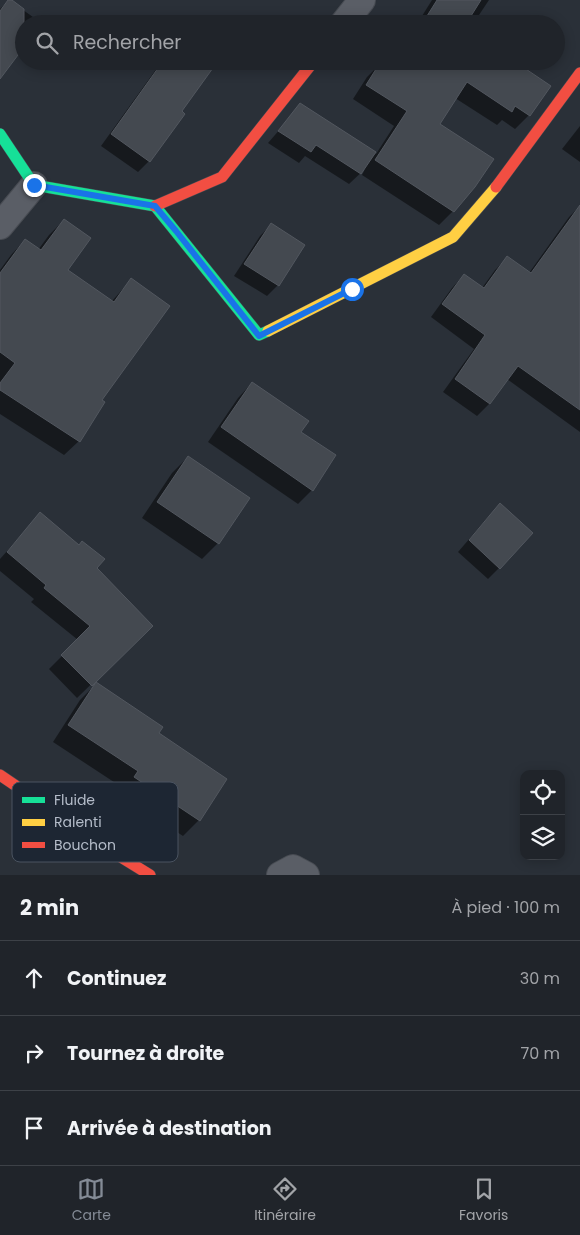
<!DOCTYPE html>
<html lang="fr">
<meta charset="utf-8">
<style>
:root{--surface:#20242a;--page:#282c32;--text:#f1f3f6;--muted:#a2a4a8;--line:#3d4147;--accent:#848b96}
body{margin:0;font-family:Poppins,sans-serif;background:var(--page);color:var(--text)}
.controls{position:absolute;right:15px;bottom:15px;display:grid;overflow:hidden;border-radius:10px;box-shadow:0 2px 12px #0003}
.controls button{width:45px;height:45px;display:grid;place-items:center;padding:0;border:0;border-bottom:1px solid var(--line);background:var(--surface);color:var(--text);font:25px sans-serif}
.stop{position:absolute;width:15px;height:15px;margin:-11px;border:4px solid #1a73e8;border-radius:50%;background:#fff}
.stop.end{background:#1a73e8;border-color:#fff;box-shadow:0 1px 5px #0008}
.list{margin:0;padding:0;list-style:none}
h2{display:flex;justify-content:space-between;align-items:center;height:65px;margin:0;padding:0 20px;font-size:21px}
h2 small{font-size:16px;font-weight:400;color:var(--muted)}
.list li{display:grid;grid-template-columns:32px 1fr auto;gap:15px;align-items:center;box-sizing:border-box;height:75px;padding:0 20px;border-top:1px solid var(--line)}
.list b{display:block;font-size:19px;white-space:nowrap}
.list em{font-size:16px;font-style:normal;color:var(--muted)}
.icon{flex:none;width:28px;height:28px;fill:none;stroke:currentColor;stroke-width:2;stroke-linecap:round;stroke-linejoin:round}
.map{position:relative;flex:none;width:580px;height:875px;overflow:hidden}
.search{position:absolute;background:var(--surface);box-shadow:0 2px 12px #0003;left:15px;right:15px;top:15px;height:55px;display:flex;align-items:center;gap:12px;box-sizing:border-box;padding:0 18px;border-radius:28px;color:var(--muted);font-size:19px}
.sheet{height:290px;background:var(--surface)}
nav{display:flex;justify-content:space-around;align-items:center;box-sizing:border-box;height:70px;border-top:1px solid var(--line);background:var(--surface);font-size:14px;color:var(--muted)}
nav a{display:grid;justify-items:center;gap:2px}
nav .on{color:var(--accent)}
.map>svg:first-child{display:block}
.shadow{fill:#0007}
.building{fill:#444950;stroke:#52575f}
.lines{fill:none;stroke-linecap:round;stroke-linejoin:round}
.street-casing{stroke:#484c53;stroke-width:28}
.fast-casing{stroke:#484c53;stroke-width:12}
.slow-casing{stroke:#484c53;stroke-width:12}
.jam-casing{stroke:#484c53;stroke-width:12}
.street{stroke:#5a5e66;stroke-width:26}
.fast{stroke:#16e098;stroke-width:11}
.slow{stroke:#ffcf43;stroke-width:11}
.jam{stroke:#f24e42;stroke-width:11}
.route{stroke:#1a73e8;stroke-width:6}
.key{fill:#1d2633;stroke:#4a5360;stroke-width:1}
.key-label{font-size:14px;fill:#b4bcc9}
</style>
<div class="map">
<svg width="580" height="875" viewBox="0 0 580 875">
<rect width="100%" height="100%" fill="#2a3038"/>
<g class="shadow">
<path d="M9,0L40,22L39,24H24L0,77V9Z"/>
<path d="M432,0H489L473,24H417Z"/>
<path d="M162,61H217L180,112L183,114L149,161L138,172L101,146Z"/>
<path d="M393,61H511L529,115L515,129L502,120L497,125L455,98L438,125L453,211L439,225L362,175L365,169L349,184L305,156L299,163L268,143L301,105L376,154L394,126L353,99L367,77L381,63L389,68Z"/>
<path d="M580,126V162L562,149Z"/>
<path d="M580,206V432L507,379L490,403L477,416L443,392L474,349L431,317L452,288L464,275L482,288L495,270L507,258L529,273L569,217Z"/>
<path d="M64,220L66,270L111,302L131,280L79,441L64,455L0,414V270L11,255L25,240L38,250L49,235Z"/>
<path d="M271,225L278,285L267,296L234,276L260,236Z"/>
<path d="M252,383L299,432L312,490L298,504L208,442L238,398Z"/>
<path d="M188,457L249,498L218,543L202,559L142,518L172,473Z"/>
<path d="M40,514L151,626L77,698L49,669L78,640L31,602L34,599L0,571V559Z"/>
<path d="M489,516L499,568L488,579L458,552Z"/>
<path d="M96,684L157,734L199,820L183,836L119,794L123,788L53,742L80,700Z"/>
</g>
<g class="building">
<path d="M8,0H12L24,9V47L0,79V11Z"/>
<path d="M437,0H481L466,24H422Z"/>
<path d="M163,61H218L182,111L185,114L150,162L111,134Z"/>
<path d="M381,61L393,69L397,61H514L551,86L530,116L515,106L512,112L467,82L440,124L494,159L475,187L454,212L375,160L407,111L366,85Z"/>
<path d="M300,103L376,152L361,174L316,145L311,152L278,131Z"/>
<path d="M580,205V410L518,366L490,404L455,379L485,335L442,304L464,274L484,288L507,256L531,273Z"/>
<path d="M64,219L91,238L68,270L114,302L131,278L170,306L102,400L105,402L80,442L0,390V383L15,363L0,352V273L25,239L41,250Z"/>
<path d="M271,223L305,245L279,286L244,264Z"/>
<path d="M252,382L309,421L301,432L336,455L313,491L221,427Z"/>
<path d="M188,456L250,498L219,544L157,502Z"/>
<path d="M500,503L533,533L500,569L469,540Z"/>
<path d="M40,512L79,545L82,541L105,559L97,568L153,626L92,686L61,655L90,626L44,588L46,585L7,552Z"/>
<path d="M96,682L163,727L159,733L227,779L200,821L134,777L138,771L68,725Z"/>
</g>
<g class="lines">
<g class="street-casing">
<g id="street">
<path d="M343,24L362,0"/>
<path d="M0,226L34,185"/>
<path d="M280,875L293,868L306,875"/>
</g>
</g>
<g class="fast-casing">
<path id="fast" d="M0,134L34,185L155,206L259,335L268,331"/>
</g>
<g class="slow-casing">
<path id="slow" d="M268,331L453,237L496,187"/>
</g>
<g class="jam-casing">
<g id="jam">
<path d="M496,187L580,73"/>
<path d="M155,206L222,177L314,61"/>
<path d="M0,775L116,854L150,875"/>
</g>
</g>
<use href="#street" class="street"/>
<use href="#fast" class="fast"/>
<use href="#slow" class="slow"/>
<use href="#jam" class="jam"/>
</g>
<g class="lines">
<path class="route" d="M34,185L155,206L176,231L259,336L352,289"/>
</g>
<rect x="12" y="782" width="166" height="80" rx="8" class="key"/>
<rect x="22" y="797" width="23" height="6" fill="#16e098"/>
<rect x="22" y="819" width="23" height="7" fill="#ffcf43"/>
<rect x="22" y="842" width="23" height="6" fill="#f24e42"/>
<g class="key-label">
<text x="54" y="805">Fluide</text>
<text x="54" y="827">Ralenti</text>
<text x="54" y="850">Bouchon</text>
</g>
</svg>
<div class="controls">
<button><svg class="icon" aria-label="locate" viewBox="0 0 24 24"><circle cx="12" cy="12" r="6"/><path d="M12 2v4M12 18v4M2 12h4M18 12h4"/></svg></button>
<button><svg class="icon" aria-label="layers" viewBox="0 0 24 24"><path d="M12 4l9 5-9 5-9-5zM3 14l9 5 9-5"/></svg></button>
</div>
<div class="stop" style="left:352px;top:289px"></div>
<div class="stop end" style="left:34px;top:185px"></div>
<div class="search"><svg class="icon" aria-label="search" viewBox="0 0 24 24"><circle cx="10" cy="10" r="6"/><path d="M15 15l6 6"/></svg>Rechercher</div>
</div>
<section class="sheet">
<h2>2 min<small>À pied · 100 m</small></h2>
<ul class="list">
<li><svg class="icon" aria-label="ahead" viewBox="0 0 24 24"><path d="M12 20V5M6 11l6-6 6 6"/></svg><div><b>Continuez</b></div><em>30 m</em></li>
<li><svg class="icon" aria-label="right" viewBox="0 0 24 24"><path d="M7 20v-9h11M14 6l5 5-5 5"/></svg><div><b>Tournez à droite</b></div><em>70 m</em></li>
<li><svg class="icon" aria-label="arrive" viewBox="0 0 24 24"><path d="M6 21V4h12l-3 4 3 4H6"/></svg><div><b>Arrivée à destination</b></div></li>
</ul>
</section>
<nav>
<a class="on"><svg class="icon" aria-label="map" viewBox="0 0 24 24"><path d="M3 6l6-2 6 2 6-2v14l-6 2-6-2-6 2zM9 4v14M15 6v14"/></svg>Carte</a>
<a><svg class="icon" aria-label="directions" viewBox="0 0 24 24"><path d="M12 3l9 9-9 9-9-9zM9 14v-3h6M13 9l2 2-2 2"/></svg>Itinéraire</a>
<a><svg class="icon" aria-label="saved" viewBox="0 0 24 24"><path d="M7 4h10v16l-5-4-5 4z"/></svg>Favoris</a>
</nav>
